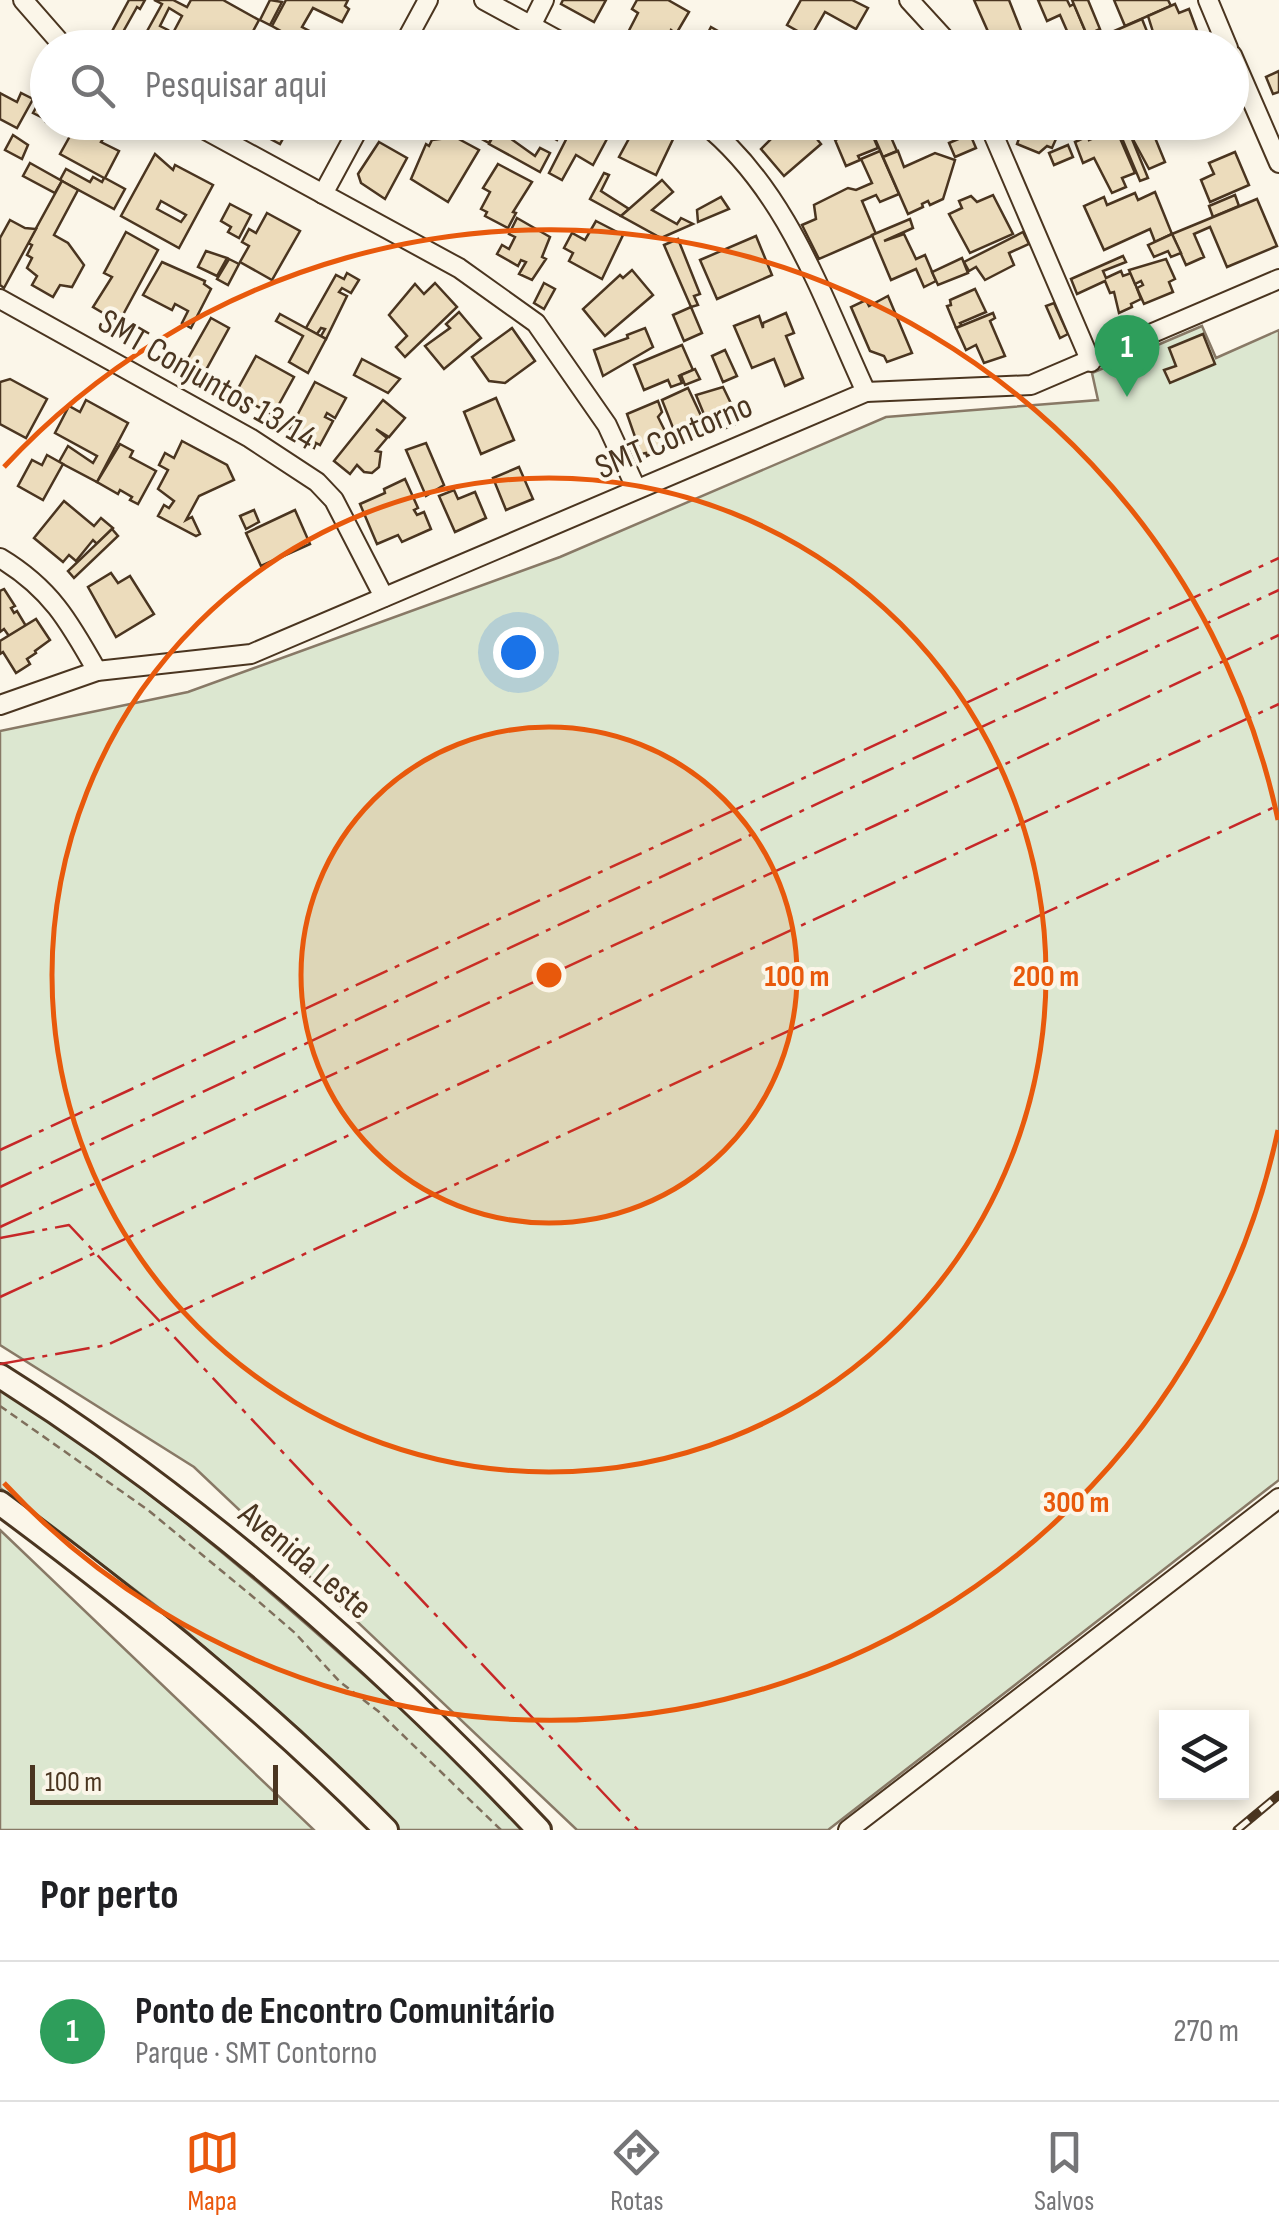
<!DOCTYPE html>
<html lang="pt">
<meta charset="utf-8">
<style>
:root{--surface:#fff;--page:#f6f6f6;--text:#202124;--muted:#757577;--line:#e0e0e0;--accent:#ea580c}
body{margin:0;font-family:"Sofia Sans Condensed",sans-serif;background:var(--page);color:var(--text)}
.controls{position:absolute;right:30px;bottom:30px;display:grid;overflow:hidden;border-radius:0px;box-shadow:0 5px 15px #0003}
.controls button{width:90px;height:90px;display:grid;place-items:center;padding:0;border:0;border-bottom:2px solid var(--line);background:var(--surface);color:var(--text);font:50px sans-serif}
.scale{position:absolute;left:30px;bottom:25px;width:248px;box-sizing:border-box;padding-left:10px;border:5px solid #4a3520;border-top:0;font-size:28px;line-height:35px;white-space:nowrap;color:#4a3520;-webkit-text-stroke:8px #fbf6e9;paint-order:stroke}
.you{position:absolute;left:518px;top:652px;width:35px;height:35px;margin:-25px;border:8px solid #fff;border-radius:50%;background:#1a73e8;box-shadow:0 0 0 15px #1a73e833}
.badge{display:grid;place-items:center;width:65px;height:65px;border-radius:50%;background:var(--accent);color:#fff;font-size:32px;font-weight:700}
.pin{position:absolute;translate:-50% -82px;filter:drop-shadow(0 2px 5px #0008)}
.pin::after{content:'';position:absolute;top:52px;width:35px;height:30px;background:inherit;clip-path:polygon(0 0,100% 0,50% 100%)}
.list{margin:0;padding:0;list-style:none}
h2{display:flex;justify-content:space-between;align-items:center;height:130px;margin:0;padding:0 40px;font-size:42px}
h2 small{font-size:32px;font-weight:400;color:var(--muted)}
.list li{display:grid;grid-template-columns:65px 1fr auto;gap:30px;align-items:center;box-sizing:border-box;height:140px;padding:0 40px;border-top:2px solid var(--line)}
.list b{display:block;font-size:38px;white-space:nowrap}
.list p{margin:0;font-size:32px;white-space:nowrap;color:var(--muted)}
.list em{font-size:32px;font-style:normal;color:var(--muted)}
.icon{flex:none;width:55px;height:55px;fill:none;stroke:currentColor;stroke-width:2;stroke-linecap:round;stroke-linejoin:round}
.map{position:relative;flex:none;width:1279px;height:1830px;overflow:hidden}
.search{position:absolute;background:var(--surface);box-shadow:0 5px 15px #0003;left:30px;right:30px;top:30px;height:110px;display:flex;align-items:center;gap:25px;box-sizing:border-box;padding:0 35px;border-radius:55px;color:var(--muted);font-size:38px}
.sheet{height:270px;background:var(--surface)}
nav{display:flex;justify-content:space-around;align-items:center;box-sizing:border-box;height:140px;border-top:2px solid var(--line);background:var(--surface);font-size:28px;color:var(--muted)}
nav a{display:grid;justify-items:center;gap:5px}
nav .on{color:var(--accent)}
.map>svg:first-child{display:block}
.green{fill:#dce7d0;stroke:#887966;stroke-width:2.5}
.building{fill:#ecdcbc;stroke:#4a3520;stroke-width:2.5;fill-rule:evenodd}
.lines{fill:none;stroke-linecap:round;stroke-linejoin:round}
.minor-casing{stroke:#4a3520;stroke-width:22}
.major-casing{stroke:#4a3520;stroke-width:28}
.path{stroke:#7f6f5c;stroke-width:2.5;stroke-dasharray:8 5;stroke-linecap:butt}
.minor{stroke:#fbf6e9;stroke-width:18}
.major{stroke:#fbf6e9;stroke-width:22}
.rail-casing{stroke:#4a3520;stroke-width:9}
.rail{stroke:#fbf6e9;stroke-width:5;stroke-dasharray:15;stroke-linecap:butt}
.power{stroke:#c62828;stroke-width:2.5;stroke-dasharray:35 8 5 8;stroke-linecap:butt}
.ring{fill:none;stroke:#e8590c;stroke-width:5}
.labels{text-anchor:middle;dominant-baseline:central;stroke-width:8;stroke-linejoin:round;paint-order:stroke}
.street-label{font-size:35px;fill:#4a3520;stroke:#fbf6e9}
.centre{fill:#e8590c;stroke:#fbf6e9;stroke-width:5}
.ring-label{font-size:30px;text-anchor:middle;font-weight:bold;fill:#e8590c;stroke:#fbf6e9;stroke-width:8;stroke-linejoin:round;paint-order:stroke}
</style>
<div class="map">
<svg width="1279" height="1830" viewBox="0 0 1279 1830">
<rect width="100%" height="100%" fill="#fbf6e9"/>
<g class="green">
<path d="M1202,326L1216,358L1279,330V1480L828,1830H577L194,1467L0,1345V731L188,692L560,557L886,417L1098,400L1092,373Z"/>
<path d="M0,1387C194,1514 364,1675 535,1830H391L301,1731L163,1611L0,1488Z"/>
<path d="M0,1530L314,1830H0Z"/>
</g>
<g class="building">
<path d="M129,0H145L140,9L137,7L123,32L141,42L162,4L154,0H173L187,7L191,0H223L259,20L244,48H165L182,16L169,8L160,26L168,30L158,48H103Z"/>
<path d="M270,0L282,2L270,25L260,20Z"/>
<path d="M286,0H348L345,6L349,9L342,22L313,8L302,27L327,40L328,48H311L272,26Z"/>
<path d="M563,0H606L594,22L561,4Z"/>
<path d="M637,0H668L689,12L676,34L671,30L662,48H620L638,13L632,9Z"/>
<path d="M801,0H852L868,8L856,29L825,12L810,38L787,25Z"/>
<path d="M974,0H1009L1022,33L994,45Z"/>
<path d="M1038,0H1067L1070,6L1074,4L1086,33L1071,40L1060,15L1047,21Z"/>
<path d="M1072,0H1088L1100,29L1087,35Z"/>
<path d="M1114,0H1168L1171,6L1125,26Z"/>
<path d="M1175,4L1179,13L1189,9L1202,44L1193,48H1137L1134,40L1111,48L1105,35L1142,19L1148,34L1153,32L1148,16Z"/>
<path d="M711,27L732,39L730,43L739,48H700Z"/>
<path d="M1279,71V92L1273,94L1266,77Z"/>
<path d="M48,86V122L114,123L101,142L119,151L105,178L125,189L114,209L60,180L66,169L90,182L93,177L102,182L104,178L60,154L70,136L64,130L56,128L46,122L47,120L33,113Z"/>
<path d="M0,93L17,102L21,93L33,99L17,128L0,119Z"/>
<path d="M236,122H274L271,127L266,124L260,135Z"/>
<path d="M278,122H294L286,136L274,129Z"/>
<path d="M463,122H495L498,125L489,143L460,127Z"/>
<path d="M525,122H566L557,140Z"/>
<path d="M575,122H616L593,165L576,155L562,180L549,173Z"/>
<path d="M638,122H650L675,135L656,175L619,157Z"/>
<path d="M788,122H803L821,144L784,176L761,149Z"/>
<path d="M1016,122H1067L1063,123L1052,148L1047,146L1039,153L1017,144L1022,130L1014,127Z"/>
<path d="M1125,122L1148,178L1140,181L1116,124Z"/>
<path d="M1168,122L1170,128L1155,135L1150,123Z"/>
<path d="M266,124L285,135L280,144L261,134Z"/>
<path d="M868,125L878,148L858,156L860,160L846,166L835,140Z"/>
<path d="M887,128L897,151L883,157L873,134Z"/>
<path d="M1151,128L1165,162L1149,169L1129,132L1134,129L1136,134Z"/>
<path d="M497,129L535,156L540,148L550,153L540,172L489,144Z"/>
<path d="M1116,129L1135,173L1122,178L1126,187L1112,193L1094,158L1083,163L1075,142L1088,136L1089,140Z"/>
<path d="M970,134L976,148L955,157L949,143Z"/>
<path d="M13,135L28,145L22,159L5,150Z"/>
<path d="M455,137L479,150L448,202L411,179L426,144L429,146L432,140Z"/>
<path d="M379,142L407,158L385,199L361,183L358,174Z"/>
<path d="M1068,145L1073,157L1054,165L1049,153Z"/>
<path d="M880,151L899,194L880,202L876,195L862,201L876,234L819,259L802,225L816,219L814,205L848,188L856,190L872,183L861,159Z"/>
<path d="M898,151L904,167L935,153L955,160L943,199L930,205L928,201L922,204L923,207L908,214L883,157Z"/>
<path d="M1235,152L1249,185L1210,202L1201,180L1214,174L1209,163Z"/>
<path d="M155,154L173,170L175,165L213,185L179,248L121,216ZM161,201L186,215L181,222L157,209Z"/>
<path d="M30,163L62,181L55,193L23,176Z"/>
<path d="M498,164L532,182L513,212L516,213L508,228L485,216L487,212L481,209L490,192L483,188Z"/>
<path d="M604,173L609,175L601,191L629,209L621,216L590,199Z"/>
<path d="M662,180L673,192L652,210L677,224L681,218L693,224L661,238L621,216Z"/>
<path d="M62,181L78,190L54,235L68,243L84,265L72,287L60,285L53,297L32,285L37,276L27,268L32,258L27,255L32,245L28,243Z"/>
<path d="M1155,192L1172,234L1155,242L1150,229L1104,250L1084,206L1104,197L1107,205L1135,193L1138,200Z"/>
<path d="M993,195L1013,234L970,253L949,214L962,208L959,201L971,196L977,202Z"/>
<path d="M1235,195L1239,206L1213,217L1209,206Z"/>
<path d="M721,197L729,209L698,222L697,210Z"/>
<path d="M1257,199L1277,246L1227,267L1210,227L1194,234L1204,257L1186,265L1172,234Z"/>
<path d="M230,204L251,215L239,238L228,232L231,227L221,221Z"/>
<path d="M267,213L300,231L272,280L240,262L249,246L242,242L249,229L256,233Z"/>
<path d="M517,218L550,237L542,257L546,259L532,280L519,274L526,262L521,260L518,266L497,254L502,245L509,249L515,237L509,234Z"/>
<path d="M910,219L913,228L884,241L904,234L916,259L925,255L936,281L924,287L916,269L891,280L872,235Z"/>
<path d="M10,220L25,228L36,229L4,288L0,285V238Z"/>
<path d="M596,221L623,235L602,279L569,261L573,253L564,248L572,233L585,240Z"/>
<path d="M126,232L158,250L118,324L104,318L103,313L93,307L112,277L104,273Z"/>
<path d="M1023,232L1029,244L1009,253L1014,265L985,280L976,267L969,271L964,262Z"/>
<path d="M1172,234L1181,253L1171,257L1168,251L1154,257L1148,245Z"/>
<path d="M756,236L772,275L717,299L700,260Z"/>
<path d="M678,239L700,294L694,296L698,305L691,307L664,245Z"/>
<path d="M206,251L227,258L217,276L198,267Z"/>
<path d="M1123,256L1126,262L1103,271L1106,278L1121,271L1123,276L1131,273L1141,299L1131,304L1132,307L1119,313L1114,292L1110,293L1105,281L1077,294L1071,279Z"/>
<path d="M962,258L968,273L938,285L932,272Z"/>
<path d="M229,259L239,264L228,285L217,279Z"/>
<path d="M1166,259L1175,279L1169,282L1173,292L1144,304L1137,288L1143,285L1141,281L1135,284L1129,270Z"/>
<path d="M162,262L205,281L204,284L211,289L191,328L182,323L188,311L175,304L172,310L143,295Z"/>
<path d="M632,270L653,295L605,336L583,309L620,275L623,278Z"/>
<path d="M347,273L359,280L351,293L342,288L339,292L347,296L326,339L321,336L325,329L321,328L317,334L306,328L336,275L344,279Z"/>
<path d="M435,283L457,307L405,357L396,347L407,336L389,315L415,284L424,294Z"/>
<path d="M544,283L555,289L544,309L534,303Z"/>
<path d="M975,289L986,312L960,323L962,326L956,328L947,306L951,305L950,300Z"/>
<path d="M888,296L912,353L887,362L884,356L870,351L851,307L866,300L869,306Z"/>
<path d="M1054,303L1068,334L1060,338L1046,306Z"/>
<path d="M691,307L702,333L684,341L673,315Z"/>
<path d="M459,312L481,338L444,369L425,346L450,328L446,324Z"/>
<path d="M786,313L794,333L786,336L803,378L785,386L774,359L752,368L734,326L759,316L763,328V323Z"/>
<path d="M993,313L995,318L990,321L1005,356L984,363L976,345L966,350L956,328Z"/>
<path d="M280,314L326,339L308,373L289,362L303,336L276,321Z"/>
<path d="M211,318L229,328L201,379L182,369Z"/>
<path d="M512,328L535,361L505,383L489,381L472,357Z"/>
<path d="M645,328L653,347L603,376L594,350L628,338L627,335Z"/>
<path d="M1203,334L1215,364L1170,383L1164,370L1176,366L1169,348Z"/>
<path d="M682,345L693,370L679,376L682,383L671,387L668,380L644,390L634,365Z"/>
<path d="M725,350L737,376L723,382L712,356Z"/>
<path d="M256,356L294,377L273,415L235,394Z"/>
<path d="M362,359L400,379L388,393L354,375Z"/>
<path d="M695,369L700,379L685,385L681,375Z"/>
<path d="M10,379L47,399L26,438L0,424V382Z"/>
<path d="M315,382L346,398L335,418L327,413L325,417L333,421L320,445L316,443L314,448L298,439L301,435L290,429Z"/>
<path d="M723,387L740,422L721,430L717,420L708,424L696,395Z"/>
<path d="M688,388L703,420L699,422L701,429L679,443L662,400Z"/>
<path d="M496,398L514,440L481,454L464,412Z"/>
<path d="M86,400L128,423L97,482L59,462L68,446L93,463L97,456L55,433L69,406L80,412Z"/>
<path d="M383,400L405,418L389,437L376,429L387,438L376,451L381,452L379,467L372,473L364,472L357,465L350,474L334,461Z"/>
<path d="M658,401L662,412L658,417L669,439L666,441L668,446L647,456L646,453L641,454L627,414Z"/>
<path d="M182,441L227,465L234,480L199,496L186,520L192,517L200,534L196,536L158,516L164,505L169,508L174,501L158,489L168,470L159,465L165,453L174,458Z"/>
<path d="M426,443L444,485L426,496L406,450Z"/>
<path d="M120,444L133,451L130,457L156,471L138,504L130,500L132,497L120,490L118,494L97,482Z"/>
<path d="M47,455L63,464L43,500L18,486L32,460L42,465Z"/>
<path d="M519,467L533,499L506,510L493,478Z"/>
<path d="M405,479L418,508L414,510L417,515L424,512L431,529L402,542L398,535L377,544L360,504L385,493L384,489Z"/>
<path d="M454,490L458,499L475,492L486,518L455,532L439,496Z"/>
<path d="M64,501L94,526L101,518L113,528L97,544L93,540L76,561L69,555L63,562L34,538Z"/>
<path d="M254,510L259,522L246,529L240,516Z"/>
<path d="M295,510L310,544L261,566L246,533Z"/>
<path d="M112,529L118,536L74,578L68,571Z"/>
<path d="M111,573L118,583L130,576L154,614L116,637L88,587Z"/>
<path d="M4,589L15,606L11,608L14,613L17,611L26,626L9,636L4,629L0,632V591Z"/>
<path d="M36,619L50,640L35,651L36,653L27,659L30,664L16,673L3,652L0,654V641Z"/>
</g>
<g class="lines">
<g class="minor-casing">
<g id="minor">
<path d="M23,0L65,48"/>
<path d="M484,0L572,48"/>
<path d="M909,0L953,48"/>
<path d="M1208,0L1228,48"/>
<path d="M531,26L544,0"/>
<path d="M402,48L428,0"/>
<path d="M1232,55L1279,163"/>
<path d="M191,122L459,268L536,323L607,425L636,488"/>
<path d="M702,122C787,189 822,297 866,392"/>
<path d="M988,122L1091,362"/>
<path d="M323,194L362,122"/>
<path d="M0,299L250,438L317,482L334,500L384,597"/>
<path d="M0,558C50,588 69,621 97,671"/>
<path d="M0,705L97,671L251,654L866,392L1031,385L1279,279"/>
<path d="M848,1830L1279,1498"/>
</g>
</g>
<g class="major-casing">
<g id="major">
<path d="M0,1376C200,1502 377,1659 539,1830"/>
<path d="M0,1503C136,1604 267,1710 386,1830"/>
</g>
</g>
<path class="path" d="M0,1406L148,1510L258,1601L295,1633L340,1682L378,1711L501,1830"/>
<use href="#minor" class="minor"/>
<use href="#major" class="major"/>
<g class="rail-casing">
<path id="rail" d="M1237,1830L1279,1795"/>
</g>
<use href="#rail" class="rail"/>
<g class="power">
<path d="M0,1150L1279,558"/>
<path d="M0,1187L936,748L1279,590"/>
<path d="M0,1227L876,825L1279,635"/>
<path d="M0,1238L69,1225L638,1830"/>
<path d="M0,1297L1279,704"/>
<path d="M0,1364L107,1345L1279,805"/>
</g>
</g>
<circle cx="549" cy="975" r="248" fill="#e8590c" fill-opacity=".12"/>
<g class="ring">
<circle cx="549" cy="975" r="248"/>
<circle cx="549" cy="975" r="497"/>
<path d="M1278 1130A745 745 0 0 1 4 1483M4 467A745 745 0 0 1 1278 820"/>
</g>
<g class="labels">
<g class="street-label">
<text transform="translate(207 380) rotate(30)">SMT Conjuntos 13/14</text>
<text transform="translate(674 437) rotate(-23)">SMT Contorno</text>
<text transform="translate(305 1561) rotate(40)">Avenida Leste</text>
</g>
</g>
<circle cx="549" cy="975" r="15" class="centre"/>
<g class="ring-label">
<text x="797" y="986">100 m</text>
<text x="1046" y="986">200 m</text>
<text x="1076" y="1512">300 m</text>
</g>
</svg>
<div class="controls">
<button><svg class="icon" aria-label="layers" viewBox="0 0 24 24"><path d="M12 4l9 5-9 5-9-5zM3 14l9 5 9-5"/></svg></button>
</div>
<div class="scale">100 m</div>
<div class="you"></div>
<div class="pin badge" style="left:1127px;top:397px;background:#2e9e5b">1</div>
<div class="search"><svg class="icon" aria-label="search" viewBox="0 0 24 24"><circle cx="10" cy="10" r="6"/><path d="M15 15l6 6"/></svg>Pesquisar aqui</div>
</div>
<section class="sheet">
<h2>Por perto<small></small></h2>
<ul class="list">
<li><span class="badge" style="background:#2e9e5b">1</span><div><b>Ponto de Encontro Comunitário</b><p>Parque · SMT Contorno</p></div><em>270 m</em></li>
</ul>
</section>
<nav>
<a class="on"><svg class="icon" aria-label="map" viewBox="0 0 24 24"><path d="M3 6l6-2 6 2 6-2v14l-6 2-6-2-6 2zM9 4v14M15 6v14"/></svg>Mapa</a>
<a><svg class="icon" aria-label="directions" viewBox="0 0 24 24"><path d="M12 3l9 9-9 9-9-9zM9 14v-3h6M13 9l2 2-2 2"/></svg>Rotas</a>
<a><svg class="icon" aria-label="saved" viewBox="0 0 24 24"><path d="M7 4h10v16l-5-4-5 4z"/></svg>Salvos</a>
</nav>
